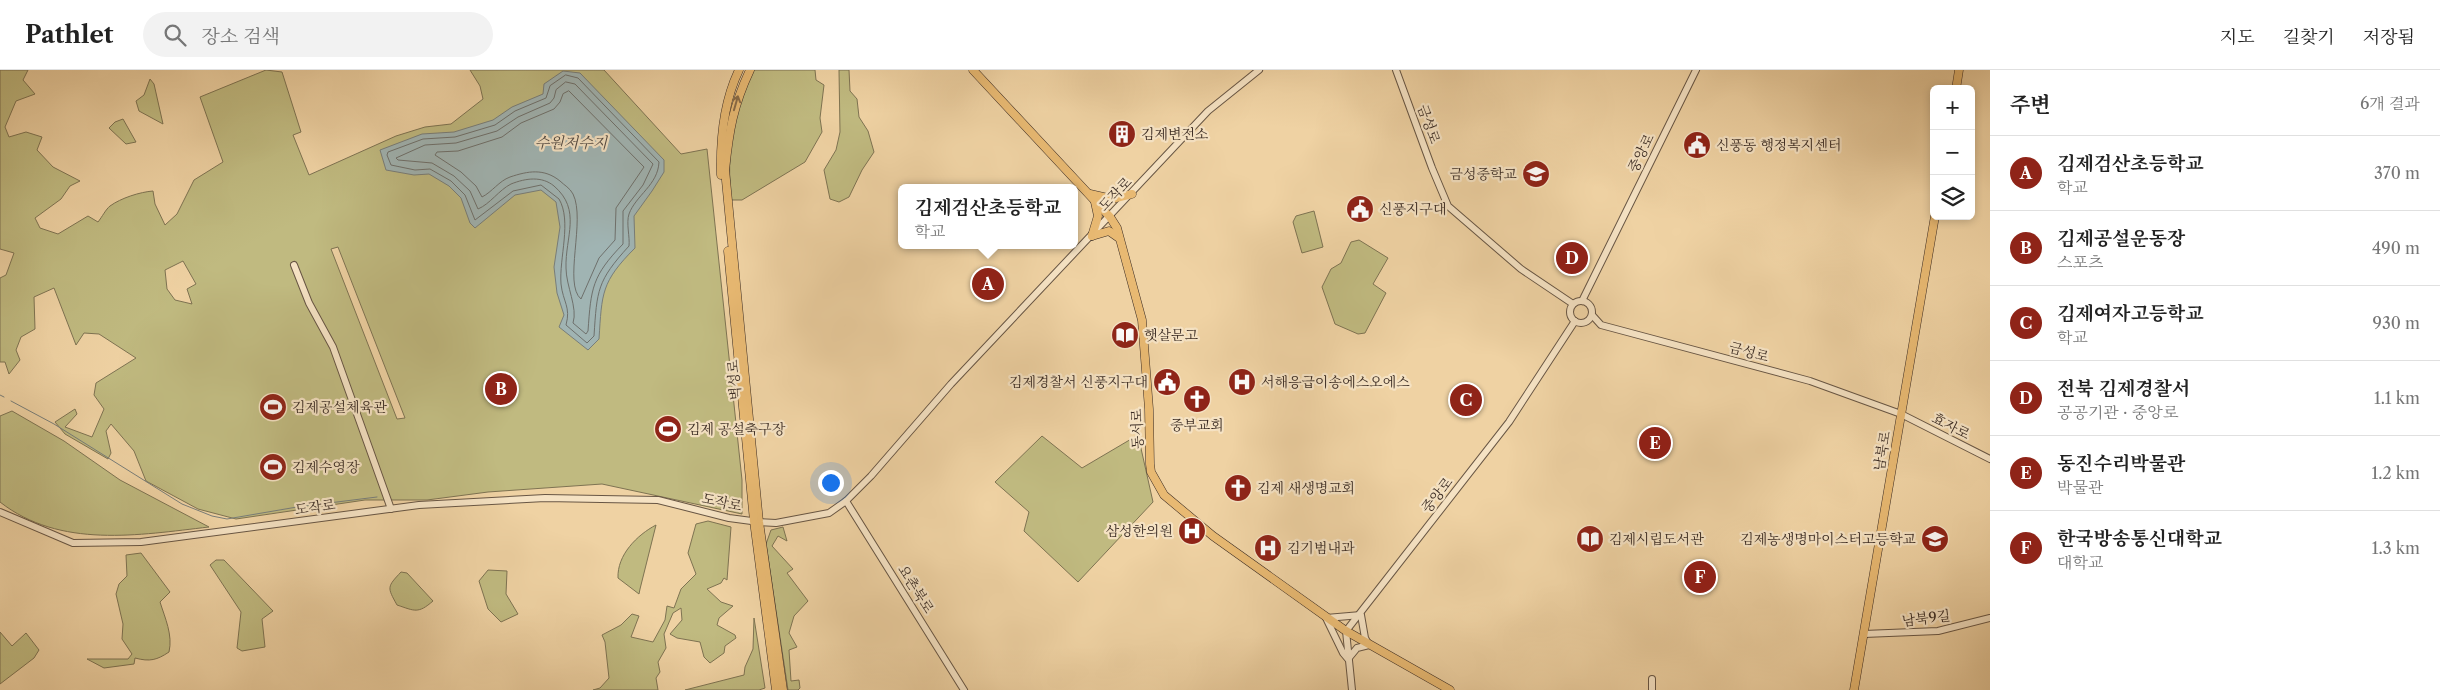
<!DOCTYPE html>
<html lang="ko">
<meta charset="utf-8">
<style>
:root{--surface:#fff;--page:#f2f2f2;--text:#222;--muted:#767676;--line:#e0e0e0;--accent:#8f2418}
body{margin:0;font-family:"Libre Caslon Text","Noto Serif KR",serif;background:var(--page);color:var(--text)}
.controls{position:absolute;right:15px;top:15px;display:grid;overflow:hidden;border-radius:8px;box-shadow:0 2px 8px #0003}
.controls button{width:45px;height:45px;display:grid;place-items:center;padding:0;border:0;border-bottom:1px solid var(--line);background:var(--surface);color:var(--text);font:25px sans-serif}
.you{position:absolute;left:830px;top:412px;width:18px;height:18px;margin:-12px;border:4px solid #fff;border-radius:50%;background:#1a73e8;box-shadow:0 0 0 8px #1a73e833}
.badge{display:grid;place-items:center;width:32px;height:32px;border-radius:50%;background:var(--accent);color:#fff;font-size:16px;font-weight:700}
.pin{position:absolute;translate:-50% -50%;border:2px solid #fff;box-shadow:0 1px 5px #0006}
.popup{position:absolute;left:898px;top:114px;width:180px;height:65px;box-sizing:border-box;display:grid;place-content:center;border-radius:8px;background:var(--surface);filter:drop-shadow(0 1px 4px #0005);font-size:16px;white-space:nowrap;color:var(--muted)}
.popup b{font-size:19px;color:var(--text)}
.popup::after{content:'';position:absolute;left:50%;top:100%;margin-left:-10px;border:10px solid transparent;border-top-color:var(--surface)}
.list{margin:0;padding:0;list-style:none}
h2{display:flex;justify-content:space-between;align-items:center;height:65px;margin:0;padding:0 20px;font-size:21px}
h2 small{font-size:16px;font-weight:400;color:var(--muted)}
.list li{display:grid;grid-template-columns:32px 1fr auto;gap:15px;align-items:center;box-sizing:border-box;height:75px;padding:0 20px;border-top:1px solid var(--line)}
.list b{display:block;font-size:19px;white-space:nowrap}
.list p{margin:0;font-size:16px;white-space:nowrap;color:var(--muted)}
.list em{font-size:16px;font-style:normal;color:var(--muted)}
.icon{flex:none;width:28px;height:28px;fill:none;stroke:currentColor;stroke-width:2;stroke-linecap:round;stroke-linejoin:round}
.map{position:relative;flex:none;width:1990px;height:620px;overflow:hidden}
header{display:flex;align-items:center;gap:30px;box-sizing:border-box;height:70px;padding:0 25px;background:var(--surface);border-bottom:1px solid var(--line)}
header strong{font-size:24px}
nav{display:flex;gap:28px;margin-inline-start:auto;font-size:18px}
.search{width:350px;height:45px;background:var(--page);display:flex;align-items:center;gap:12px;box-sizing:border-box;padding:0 18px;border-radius:28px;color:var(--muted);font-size:19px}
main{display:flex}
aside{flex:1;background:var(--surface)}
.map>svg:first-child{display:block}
.green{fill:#c0ba80;stroke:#7e7352;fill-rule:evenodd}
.water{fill:#a0b4b3;stroke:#787e7a}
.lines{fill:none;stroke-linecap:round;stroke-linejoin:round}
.shore{stroke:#6e706c;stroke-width:1}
.stream{stroke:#787e7a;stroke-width:1}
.minor-casing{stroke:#685644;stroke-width:8}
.major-casing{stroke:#3b2c24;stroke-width:9}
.minor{stroke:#f5e2c3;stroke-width:6}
.major{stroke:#e8b972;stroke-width:8}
.oneway{stroke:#896b47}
.labels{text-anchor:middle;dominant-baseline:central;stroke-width:4.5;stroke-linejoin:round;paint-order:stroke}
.street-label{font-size:14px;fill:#3b2c24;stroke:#f5e2c3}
.poi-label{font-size:14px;fill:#3b2c24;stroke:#f5e2c3;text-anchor:start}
.water-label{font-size:15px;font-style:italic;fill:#4f4741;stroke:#f5e2c3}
</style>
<header>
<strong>Pathlet</strong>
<div class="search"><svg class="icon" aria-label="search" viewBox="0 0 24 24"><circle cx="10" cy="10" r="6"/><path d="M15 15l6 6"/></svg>장소 검색</div>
<nav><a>지도</a><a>길찾기</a><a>저장됨</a></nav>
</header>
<main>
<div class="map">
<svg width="1990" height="620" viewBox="0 0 1990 620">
<rect width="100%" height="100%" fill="#efd2a3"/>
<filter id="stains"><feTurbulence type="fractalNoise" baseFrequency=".004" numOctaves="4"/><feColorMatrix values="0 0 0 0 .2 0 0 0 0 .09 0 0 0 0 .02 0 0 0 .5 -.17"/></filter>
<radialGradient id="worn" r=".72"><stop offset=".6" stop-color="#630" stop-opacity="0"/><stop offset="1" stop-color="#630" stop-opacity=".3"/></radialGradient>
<g class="green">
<path d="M0,0H28L23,10L35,24L16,31L5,57L9,67L26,62L42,67L37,80L53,97L80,111L70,116L61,129L35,148L40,158L58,164L88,146L98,152C102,147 106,139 110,136C121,128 140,122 153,121L155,134L165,155L177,144L194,110L223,92L200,27L266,0L282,2L301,62L293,65L309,105L396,66L425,57L451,54L483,29L480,16L470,0H604L681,84L707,79L742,410V444L602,414L488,422L427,430H365L236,449L198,439L146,411L134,381L111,354L106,361L111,383L108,389L65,364L55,352L75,339L77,344L65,357L92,367L104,339L94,325L96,313L136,288L99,264L84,263L76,275L54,218L34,227L35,259L21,267L16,280L20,290L9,304L5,292H0V208L6,205L14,183L0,179ZM338,177L405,348L397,349L331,179ZM183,191L196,214L187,219L192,234L175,230L167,219L165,200Z"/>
<path d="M754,0H815L816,10L824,15L820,48L822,62L805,92L742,130H731C727,82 731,43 754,0Z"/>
<path d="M839,0H849L850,21L857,29L859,47L868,61L874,82L862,100L849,127L839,132L830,129L824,100L836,80L840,62Z"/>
<path d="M150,9L154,14L163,54L139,41L136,31L144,25Z"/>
<path d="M123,49L136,72L126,74L109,58L115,52Z"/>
<path d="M1314,141L1323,177L1302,183L1293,152L1296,146Z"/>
<path d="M1359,170L1388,188L1373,214L1386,223L1365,263L1358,264L1335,254L1322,217L1331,199L1341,193L1351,172Z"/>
<path d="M12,341L64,371L120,410L209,457C139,465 60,479 0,432V346Z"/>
<path d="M1138,365L1153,432L1078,512L1024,461L1029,442L995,412L1042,366L1082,398Z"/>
<path d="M708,451L731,457L727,510L724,508L721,513L707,519L721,532L733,536L719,548L717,555L735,565L736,568L725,576L724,583L710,593L704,587L700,572L677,568L670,564L682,550L681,538L673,543L664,564L666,578L658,592L660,602L656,608L658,620H593L600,618L609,608L605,572L602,565L621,555L632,544L639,546L631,567L653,572L665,550L667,536L674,538L681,519L696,504L688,483L696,454Z"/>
<path d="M656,455L640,519L639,524L618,508C617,485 637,465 656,455Z"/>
<path d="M783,457L787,471L778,466L772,476L793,499L787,503L808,531L794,546L789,563L797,577L789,580L791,611L799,610L800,618L798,620H788L766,474L771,460Z"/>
<path d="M141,483L170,522L160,532C165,548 173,565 169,582C157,590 150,592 135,588L134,594L104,598L87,589H128L132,584L122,569L123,554L116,524L119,514L127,506L126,485Z"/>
<path d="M216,490H224L273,541L262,549L265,577L242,581L237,578L241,542L210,495Z"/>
<path d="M488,500L507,501L506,524L518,544L501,552L488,539L479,511Z"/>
<path d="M401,502L407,503L433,531C418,544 415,541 397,535C387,517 387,517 401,502Z"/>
<path d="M754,548L765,618L759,620H685L744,605L745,597L753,579Z"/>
<path d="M0,562L12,576L26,563L39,580L34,588L0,614Z"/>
</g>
<path class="water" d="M563,1L580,3L664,90V102L652,121L634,146L635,178C601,212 602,223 599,269L588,280L559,257L564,245L557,223L554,197L560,157L556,132L541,120L515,125L475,158L470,153L461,128L449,116L429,104L414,105L386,100L380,80L422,64L454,62L493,50L512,37L543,24L544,14Z"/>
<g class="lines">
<g class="shore">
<path d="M566,5L578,8L659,92C658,115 636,125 629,144C626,153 630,167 629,176C597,211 597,220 594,266L587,273L566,255C571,237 563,232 561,214C559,188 572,151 559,129L541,115L513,121L475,150L465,125L451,111L430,99L415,100L391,95L387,85L388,82L423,69L455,67L495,55L515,41L546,28L550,16Z"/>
<path d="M566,12L575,14L653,94L643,115L623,141V174C592,206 591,218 588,261L586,264L573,253C578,238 566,216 566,198C565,167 582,140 554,116C542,106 526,108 511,114C499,120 490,134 478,139L470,121L454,106L432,93L398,90L396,88L425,75L456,73L497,61L518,47L550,33L554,28L556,20Z"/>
<path d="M569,21L644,97L616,138L615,170L599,188L581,229C563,214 586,150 573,124C570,118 564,115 560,111C544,98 528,101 510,107C499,111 492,122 482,127L476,116L461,102L435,85L437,82L458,81L502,67L521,53L554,39L560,32L563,24Z"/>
</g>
<g class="stream">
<path d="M0,325L4,327"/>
<path d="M11,331L54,354L182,434L212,446L227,449L297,437L377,427"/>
</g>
<g class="minor-casing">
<g id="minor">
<path d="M1396,0L1432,98L1448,136L1521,199L1573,234"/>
<path d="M294,195L309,233L333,277L391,439"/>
<path d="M1582,231L1696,0"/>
<circle cx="1581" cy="242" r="11"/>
<path d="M1592,245L1601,255L1810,311L1901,344L1990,389"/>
<path d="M846,431L964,620"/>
<path d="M0,442L73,473L141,472L419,435L545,428L658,430L729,448L759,452L776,453L829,443L846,431L871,406L951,314L1208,41L1259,0"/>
<path d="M1361,545L1365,568L1369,575L1357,578L1348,589L1343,583L1326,548Z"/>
<path d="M1864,564L1938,561L1990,548"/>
<path d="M1352,620L1346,561L1509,352L1575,251"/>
<path d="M1652,620V609"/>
</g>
</g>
<g class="major-casing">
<g id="major">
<path d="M750,0C733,36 729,61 725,100L759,452L783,620"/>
<path d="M973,0L1110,147L1117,158L1142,250L1149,339L1150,394L1151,402L1164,425L1213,466L1346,561L1450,620"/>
<path d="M1956,19L1959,0"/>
<path d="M721,105C720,69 723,33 739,0"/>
<path d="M1090,124L1112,129L1132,124"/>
<path d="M1092,166L1098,146L1095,132"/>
<path d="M1092,166L1109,161L1119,168"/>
<path d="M728,181L754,451L776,620"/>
<path d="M1854,620L1935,146"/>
</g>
</g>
<use href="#minor" class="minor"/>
<use href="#major" class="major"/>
</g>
<defs><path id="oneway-shaft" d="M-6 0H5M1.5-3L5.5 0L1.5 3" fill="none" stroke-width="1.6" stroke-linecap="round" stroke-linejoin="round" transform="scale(1.25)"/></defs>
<use class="oneway" href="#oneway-shaft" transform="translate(736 33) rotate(-74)"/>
<defs>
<g id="building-disc" transform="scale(1.4375)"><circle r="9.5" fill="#8f2418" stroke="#f5e2c3"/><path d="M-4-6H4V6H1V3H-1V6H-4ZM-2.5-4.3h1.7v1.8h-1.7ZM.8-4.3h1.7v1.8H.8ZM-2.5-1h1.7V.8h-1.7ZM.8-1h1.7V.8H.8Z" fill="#fff"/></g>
<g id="civic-disc" transform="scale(1.4375)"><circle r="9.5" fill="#8f2418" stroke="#f5e2c3"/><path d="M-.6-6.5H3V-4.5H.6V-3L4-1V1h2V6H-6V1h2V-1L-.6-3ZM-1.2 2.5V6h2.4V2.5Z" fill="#fff"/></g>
<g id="school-disc" transform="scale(1.4375)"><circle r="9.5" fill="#8f2418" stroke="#f5e2c3"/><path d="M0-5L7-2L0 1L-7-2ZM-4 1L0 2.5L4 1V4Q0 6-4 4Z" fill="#fff"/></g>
<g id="library-disc" transform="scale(1.4375)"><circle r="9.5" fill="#8f2418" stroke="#f5e2c3"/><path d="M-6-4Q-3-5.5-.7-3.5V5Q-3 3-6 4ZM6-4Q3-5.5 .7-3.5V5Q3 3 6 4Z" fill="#fff"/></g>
<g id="hospital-disc" transform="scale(1.4375)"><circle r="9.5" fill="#8f2418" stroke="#f5e2c3"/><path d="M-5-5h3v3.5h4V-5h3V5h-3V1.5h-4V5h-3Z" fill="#fff"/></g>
<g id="church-disc" transform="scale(1.4375)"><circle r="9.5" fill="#8f2418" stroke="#f5e2c3"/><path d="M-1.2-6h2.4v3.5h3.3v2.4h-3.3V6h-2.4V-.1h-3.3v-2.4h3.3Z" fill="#fff"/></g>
<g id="stadium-disc" transform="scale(1.4375)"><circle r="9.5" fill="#8f2418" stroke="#f5e2c3"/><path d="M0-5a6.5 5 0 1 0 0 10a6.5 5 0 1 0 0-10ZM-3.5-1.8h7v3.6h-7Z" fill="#fff"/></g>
</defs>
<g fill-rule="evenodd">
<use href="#building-disc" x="1122" y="64"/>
<use href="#civic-disc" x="1697" y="75"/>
<use href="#school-disc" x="1536" y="104"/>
<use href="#civic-disc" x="1360" y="139"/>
<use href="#library-disc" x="1125" y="265"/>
<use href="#civic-disc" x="1167" y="312"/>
<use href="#hospital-disc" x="1242" y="312"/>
<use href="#church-disc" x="1197" y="329"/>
<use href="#stadium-disc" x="273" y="337"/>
<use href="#stadium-disc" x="668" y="359"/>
<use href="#stadium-disc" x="273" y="397"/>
<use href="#church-disc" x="1238" y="418"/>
<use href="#hospital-disc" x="1192" y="461"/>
<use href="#library-disc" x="1590" y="469"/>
<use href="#school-disc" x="1935" y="469"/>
<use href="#hospital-disc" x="1268" y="478"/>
</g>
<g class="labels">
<g class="street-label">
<text transform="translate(1429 54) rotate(70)">금성로</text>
<text transform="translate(1641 83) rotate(-64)">중앙로</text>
<text transform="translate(1115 124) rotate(-46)">도작로</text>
<text transform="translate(1749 282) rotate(15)">금성로</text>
<text transform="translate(734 310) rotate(-95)">벽성로</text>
<text transform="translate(1951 356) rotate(27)">효자로</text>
<text transform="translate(1137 359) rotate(-92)">동서로</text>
<text transform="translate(1882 381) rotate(-80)">남북로</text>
<text transform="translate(1437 425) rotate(-52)">중앙로</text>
<text transform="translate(722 432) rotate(12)">도작로</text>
<text transform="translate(315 437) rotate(-8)">도작로</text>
<text transform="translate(916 519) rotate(58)">요촌북로</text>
<text transform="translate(1926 548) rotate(-7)">남북9길</text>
</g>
<g class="poi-label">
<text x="1141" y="64">김제변전소</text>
<text x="1716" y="75">신풍동 행정복지센터</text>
<text x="1517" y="104" text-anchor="end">금성중학교</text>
<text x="1379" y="139">신풍지구대</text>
<text x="1144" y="265">햇살문고</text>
<text x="1148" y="312" text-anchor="end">김제경찰서 신풍지구대</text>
<text x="1261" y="312">서해응급이송에스오에스</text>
<text x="292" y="337">김제공설체육관</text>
<text x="1197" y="355" text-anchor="middle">중부교회</text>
<text x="687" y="359">김제 공설축구장</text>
<text x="292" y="397">김제수영장</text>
<text x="1257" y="418">김제 새생명교회</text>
<text x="1173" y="461" text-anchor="end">삼성한의원</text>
<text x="1609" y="469">김제시립도서관</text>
<text x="1916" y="469" text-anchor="end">김제농생명마이스터고등학교</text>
<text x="1287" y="478">김기범내과</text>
</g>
<g class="water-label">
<text x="571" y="72">수원저수지</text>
</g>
</g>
<rect width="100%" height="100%" filter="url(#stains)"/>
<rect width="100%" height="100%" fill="url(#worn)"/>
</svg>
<div class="controls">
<button>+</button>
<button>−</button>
<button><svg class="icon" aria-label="layers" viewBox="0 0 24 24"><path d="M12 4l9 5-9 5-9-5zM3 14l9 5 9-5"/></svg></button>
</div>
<div class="you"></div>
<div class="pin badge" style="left:988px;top:214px">A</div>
<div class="popup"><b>김제검산초등학교</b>학교</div>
<div class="pin badge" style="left:501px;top:319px">B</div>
<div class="pin badge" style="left:1466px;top:330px">C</div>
<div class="pin badge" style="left:1572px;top:188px">D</div>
<div class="pin badge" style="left:1655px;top:373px">E</div>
<div class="pin badge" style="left:1700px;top:507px">F</div>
</div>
<aside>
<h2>주변<small>6개 결과</small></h2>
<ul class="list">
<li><span class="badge">A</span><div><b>김제검산초등학교</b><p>학교</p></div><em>370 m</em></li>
<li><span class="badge">B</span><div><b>김제공설운동장</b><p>스포츠</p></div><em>490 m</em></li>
<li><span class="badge">C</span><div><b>김제여자고등학교</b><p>학교</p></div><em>930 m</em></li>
<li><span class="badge">D</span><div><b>전북 김제경찰서</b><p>공공기관 · 중앙로</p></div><em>1.1 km</em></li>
<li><span class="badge">E</span><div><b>동진수리박물관</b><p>박물관</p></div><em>1.2 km</em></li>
<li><span class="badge">F</span><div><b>한국방송통신대학교</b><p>대학교</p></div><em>1.3 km</em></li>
</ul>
</aside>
</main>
